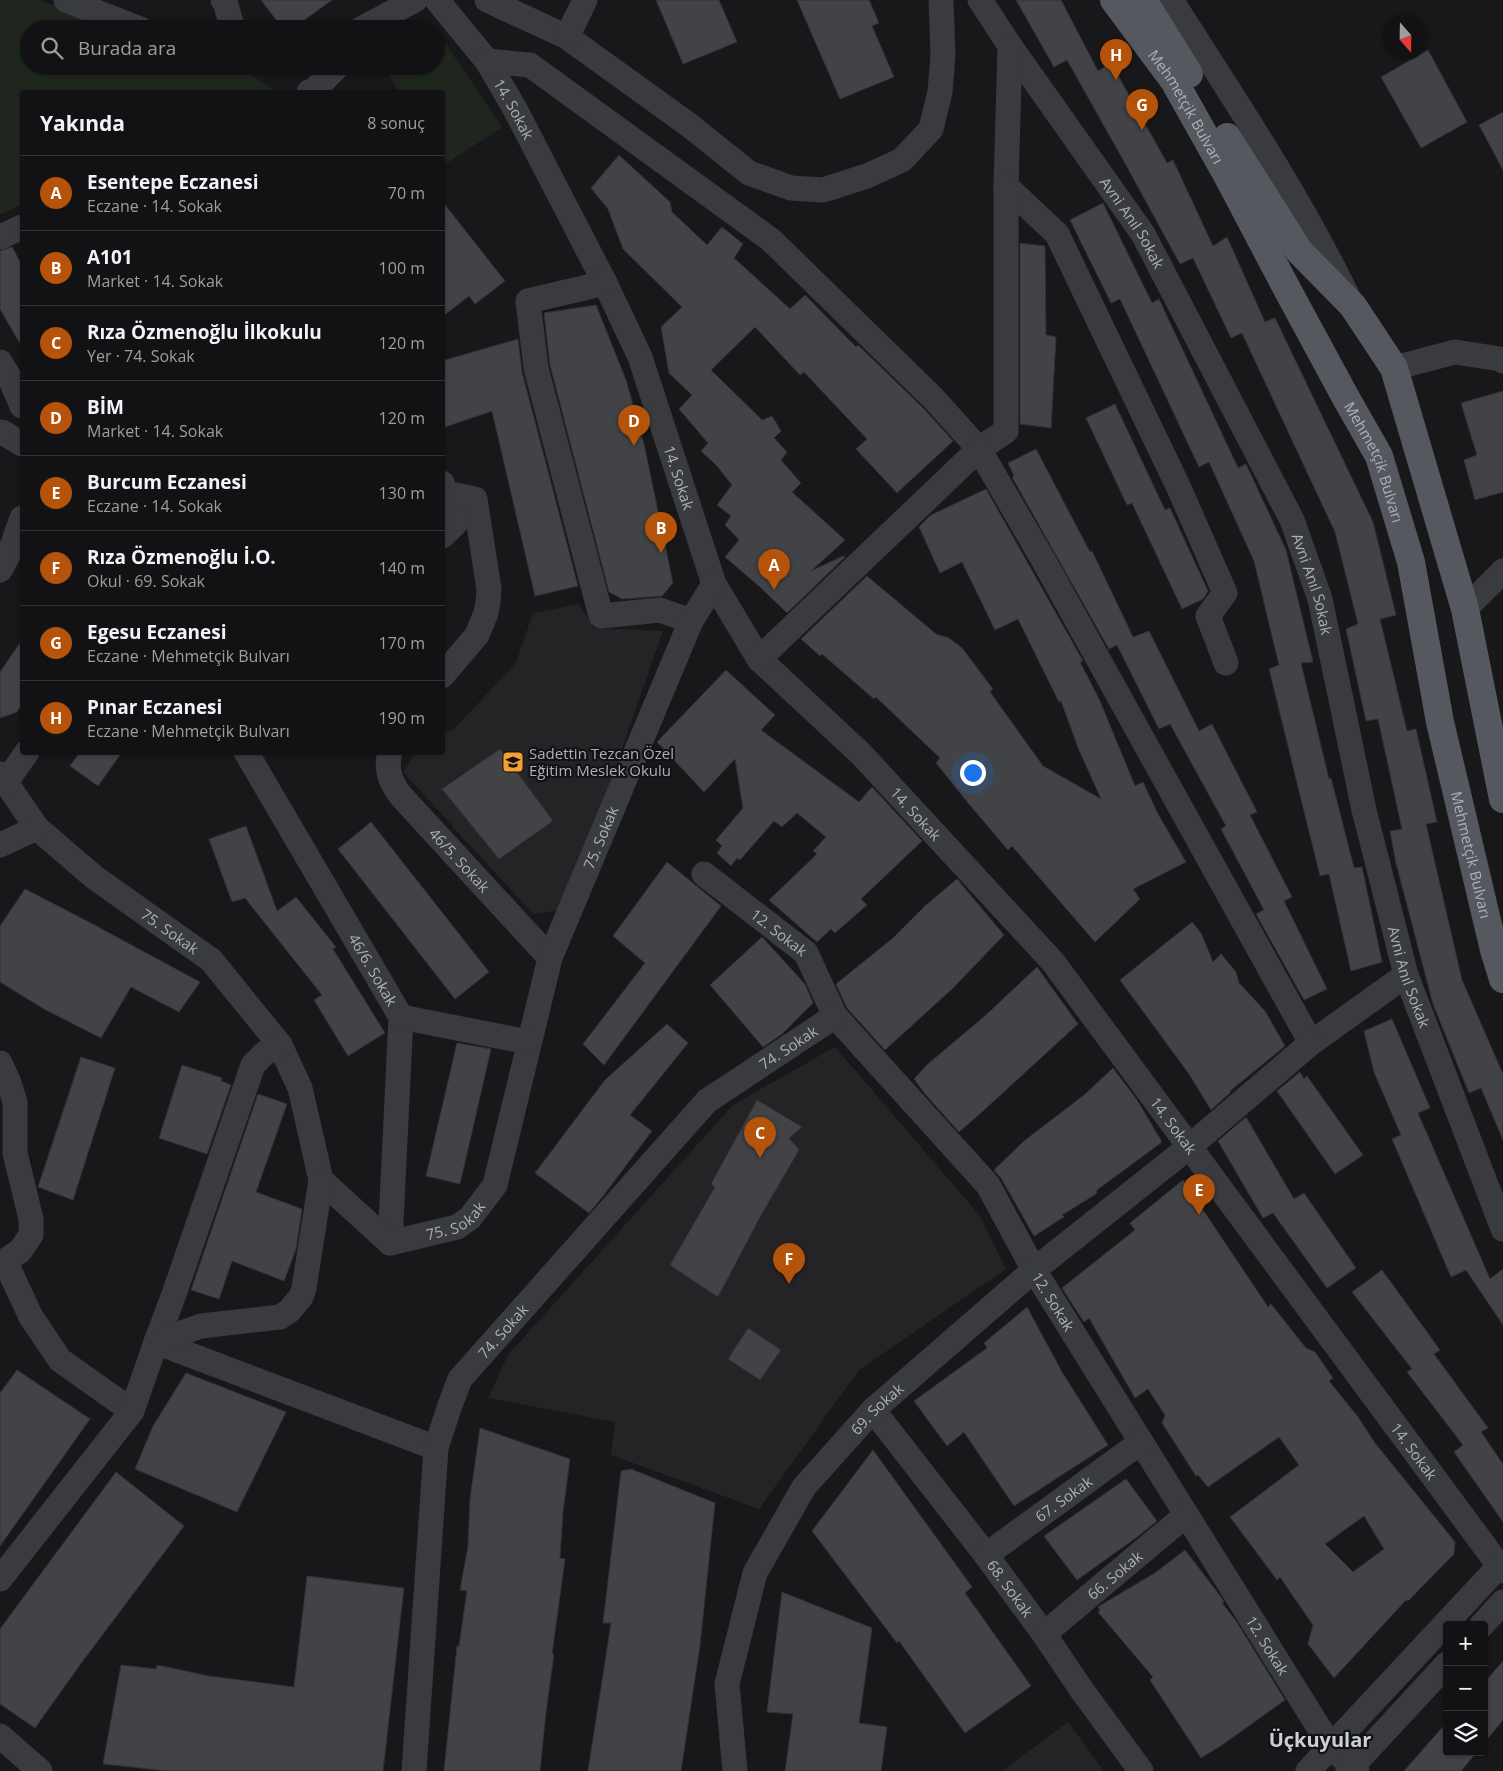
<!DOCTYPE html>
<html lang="tr">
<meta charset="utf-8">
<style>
:root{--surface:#121214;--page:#1f2022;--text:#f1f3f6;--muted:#9c9ea0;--line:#313234;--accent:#b45309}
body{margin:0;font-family:"Open Sans",sans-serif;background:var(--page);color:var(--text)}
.controls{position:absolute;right:15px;bottom:15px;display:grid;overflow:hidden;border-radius:5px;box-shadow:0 1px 4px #0004}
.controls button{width:45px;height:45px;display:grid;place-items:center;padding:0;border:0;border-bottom:1px solid var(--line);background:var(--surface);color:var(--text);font:25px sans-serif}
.compass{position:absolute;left:1383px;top:15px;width:45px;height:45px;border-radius:50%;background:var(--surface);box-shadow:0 1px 4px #0004;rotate:160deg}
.you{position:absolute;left:972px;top:772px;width:18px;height:18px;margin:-12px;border:4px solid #fff;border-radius:50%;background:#1a73e8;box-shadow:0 0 0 8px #1a73e833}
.badge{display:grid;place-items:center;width:32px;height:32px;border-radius:50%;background:var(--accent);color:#fff;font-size:16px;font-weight:700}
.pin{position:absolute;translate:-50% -41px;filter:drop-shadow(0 1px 2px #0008)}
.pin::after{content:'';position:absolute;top:26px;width:18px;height:15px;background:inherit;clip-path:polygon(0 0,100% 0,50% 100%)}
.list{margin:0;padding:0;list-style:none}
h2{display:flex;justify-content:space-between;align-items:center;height:65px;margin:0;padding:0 20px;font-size:21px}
h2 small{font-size:16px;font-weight:400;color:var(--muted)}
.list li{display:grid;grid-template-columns:32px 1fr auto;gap:15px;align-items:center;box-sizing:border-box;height:75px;padding:0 20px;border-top:1px solid var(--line)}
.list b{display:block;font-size:19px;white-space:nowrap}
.list p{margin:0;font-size:16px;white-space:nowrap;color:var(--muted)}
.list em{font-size:16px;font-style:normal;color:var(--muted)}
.icon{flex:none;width:28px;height:28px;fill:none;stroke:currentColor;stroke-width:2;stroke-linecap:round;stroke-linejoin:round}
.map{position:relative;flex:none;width:1503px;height:1771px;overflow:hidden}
.search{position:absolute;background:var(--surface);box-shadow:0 1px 4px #0004;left:20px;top:20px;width:425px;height:55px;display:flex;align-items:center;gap:12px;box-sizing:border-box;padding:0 18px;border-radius:28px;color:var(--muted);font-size:19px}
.panel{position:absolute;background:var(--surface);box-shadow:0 1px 4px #0004;left:20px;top:90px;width:425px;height:665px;border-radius:5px}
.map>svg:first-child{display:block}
.built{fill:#242427}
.green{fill:#1e261e}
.building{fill:#424347;stroke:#323236;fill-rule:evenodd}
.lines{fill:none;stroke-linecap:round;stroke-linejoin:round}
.minor{stroke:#393b3f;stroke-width:25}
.major{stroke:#55585f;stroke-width:28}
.labels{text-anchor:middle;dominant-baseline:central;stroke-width:4.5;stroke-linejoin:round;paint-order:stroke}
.street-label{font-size:15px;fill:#aab1ba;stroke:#131315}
.poi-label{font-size:15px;fill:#aab1ba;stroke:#131315;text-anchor:start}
.district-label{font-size:20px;font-weight:bold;fill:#cbcfd6;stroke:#131315}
</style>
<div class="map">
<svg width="1503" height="1771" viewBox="0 0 1503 1771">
<rect width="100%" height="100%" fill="#18181a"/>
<g class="built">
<path d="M579,604L594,628L663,631L566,909L533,914L403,772L415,753L442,752L443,733L453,730L516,663L533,613Z"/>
<path d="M835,1047L980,1216L1006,1269L859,1370L759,1509L611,1455L615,1422L488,1398L508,1355L733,1105Z"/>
<path d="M1068,1722L1104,1771H1002Z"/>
</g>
<g class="green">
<path d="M0,0H38L125,29H29V66H237L274,90L269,92H22V204L0,215Z"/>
<path d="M436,31H437L502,127L447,163L443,156L442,92H400L383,67L436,66Z"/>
</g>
<g class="building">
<path d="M261,0H332L292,29H283Z"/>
<path d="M656,0H719L737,42L683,64Z"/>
<path d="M797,0H869L879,23L872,26L894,77L840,99Z"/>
<path d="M1016,0H1061L1098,71L1111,63L1167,163L1173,160L1213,246L1227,237L1265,322L1275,318L1373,522L1396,615L1380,619L1407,731L1416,729L1437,822L1426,824L1462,980L1503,1074V1140L1481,1088L1469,1093L1433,1004L1396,863L1390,831L1402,829L1378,719L1366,721L1346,629L1358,624L1335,532L1242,333L1231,338L1193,258L1180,264L1126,165L1067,60L1054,67Z"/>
<path d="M1428,50L1467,122L1421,148L1381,77Z"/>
<path d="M1503,112V170L1479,125Z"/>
<path d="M619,155L670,202L672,212L707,245L722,227L743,244L734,258L790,309L805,295L856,347L858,345L923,408L953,441L897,493L856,449L867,439L804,372L800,375L755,327L711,370L762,420L772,416L781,431L774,438L787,452L781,460L801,483L792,492L845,540L811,571L843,556L845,557L787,613L760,587L725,557L739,540L725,525L731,516L717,505L732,485L717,466L701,451L708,443L679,409L692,395L669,373L661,327L682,307L623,249L608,209L591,188Z"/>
<path d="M442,201L505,281L475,304L469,296L442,317Z"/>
<path d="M1103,203L1152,303L1159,299L1238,468L1246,464L1286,550L1313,662L1301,663L1329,779L1331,778L1354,868L1362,867L1382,962L1351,971L1329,874L1320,876L1269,669L1279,665L1254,561L1209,462L1199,467L1120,299L1111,303L1070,220Z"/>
<path d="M1020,243L1045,246L1046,335L1056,337L1051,428L1020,424Z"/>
<path d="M12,247L22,265V347L0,309V251Z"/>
<path d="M596,305L626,380L644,444L673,583L662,596L622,599L609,592L550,365L544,313Z"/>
<path d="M518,339L522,372L578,586L535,596L492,411L442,428V361Z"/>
<path d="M1503,391V492L1475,500L1464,460L1477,455L1461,403Z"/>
<path d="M1115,404L1165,510L1170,508L1208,591L1203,599L1182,609L1132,503L1127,505L1086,418Z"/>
<path d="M1036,449L1090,552L1092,551L1133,637L1149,631L1199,731L1212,724L1257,812L1250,815L1292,897L1284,901L1327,989L1304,1000L1256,914L1264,910L1221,829L1226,826L1170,724L1159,729L1117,645L1109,649L1012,477L1014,476L1008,463Z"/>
<path d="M986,489L1083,661L1080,662L1100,701L1135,786L1143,782L1158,814L1186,862L1133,889L1140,899L1095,942L1012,846L1008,850L969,804L936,763L940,758L876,697L874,699L822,654L820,656L801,639L867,576L936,634L949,638L962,648L993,689L990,692L1043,766L1101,799L1079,750L1061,701L1059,702L1018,619L995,630L962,562L940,573L919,527L931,515Z"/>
<path d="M22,640V704L17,712L0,718V672Z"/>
<path d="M726,670L775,715L761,730L859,802L872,787L922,841L861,899L867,905L835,933L831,929L817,942L769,900L817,854L813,851L826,837L797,813L782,827L774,821L740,860L737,858L731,866L717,853L722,846L716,840L743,808L735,759L704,792L657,742Z"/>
<path d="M500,749L553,821L499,859L442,789Z"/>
<path d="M80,752H122L98,786L70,766Z"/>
<path d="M371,822L489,972L455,999L338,849Z"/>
<path d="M246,826L277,911L296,897L336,947L333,949L385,1033L348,1056L314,1000L322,995L245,898L232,902L209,839Z"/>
<path d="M667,862L721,906L604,1065L583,1044L645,963L613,936Z"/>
<path d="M957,879L1004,935L952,989L885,1050L847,1008L836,984L893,938L925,906Z"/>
<path d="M25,889L87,921L200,982L179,1012L131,987L101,1038L44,1009L0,982V926Z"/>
<path d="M1192,922L1201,933L1213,962L1221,954L1236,972L1239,983L1265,1011L1285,1046L1230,1091L1231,1092L1211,1110L1189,1074L1120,980Z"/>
<path d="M762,937L805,984L813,1003L782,1034L763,1047L710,985Z"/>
<path d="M1037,967L1078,1024L983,1111L959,1132L926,1095L914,1079L928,1064L987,1014Z"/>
<path d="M1392,1019L1430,1108L1418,1113L1490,1279L1503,1269V1325L1466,1270L1451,1277L1392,1139L1401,1135L1374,1072L1364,1031Z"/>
<path d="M667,1024L688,1043L630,1115L652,1131L603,1196L589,1213L535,1173L605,1080Z"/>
<path d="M457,1043L491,1049L460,1184L426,1176Z"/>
<path d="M81,1057L115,1068L73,1200L38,1187Z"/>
<path d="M182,1065L222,1078L221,1081L231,1085L207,1154L159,1138Z"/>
<path d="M1113,1068L1137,1100L1162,1142L1097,1190L1096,1194L1062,1215L1064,1217L1034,1236L1001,1178L994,1170L1024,1141L1084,1095Z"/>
<path d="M1300,1072L1304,1079L1307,1076L1363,1155L1335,1174L1277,1091Z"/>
<path d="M258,1094L287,1104L256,1192L302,1209L296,1249L284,1281L232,1261L219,1299L191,1290Z"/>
<path d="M757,1100L802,1127L789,1138L799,1150L759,1219L718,1297L670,1265L715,1187L711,1184Z"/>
<path d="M1246,1117L1294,1199L1304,1193L1356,1268L1327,1288L1273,1213L1263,1218L1218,1141Z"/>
<path d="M1183,1180L1268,1307L1271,1304L1306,1348L1315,1352L1333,1378L1329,1381L1358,1417L1375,1443L1455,1542L1454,1554L1408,1601L1406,1600L1334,1678L1308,1644L1313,1625L1280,1577L1277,1580L1230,1517L1299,1465L1279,1437L1208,1487L1198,1475L1196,1476L1162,1423L1165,1415L1148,1389L1135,1398L1089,1318L1084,1322L1062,1288L1135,1230L1130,1223ZM1364,1516L1384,1549L1353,1572L1325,1544Z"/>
<path d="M1382,1270L1440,1350L1434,1354L1488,1428L1481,1432L1503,1464V1522L1454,1452L1463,1445L1407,1372L1412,1369L1352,1292Z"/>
<path d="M1027,1307L1062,1372L1108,1445L1014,1506L964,1432L947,1446L914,1401L987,1348L984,1343Z"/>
<path d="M748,1328L781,1350L760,1380L728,1359Z"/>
<path d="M17,1370L90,1419L0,1546V1393Z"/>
<path d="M186,1373L286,1412L237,1512L135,1469L153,1426Z"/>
<path d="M480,1428L570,1459L563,1512L560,1558L565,1559L552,1654H554L546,1712L540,1771H444L457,1646H459L467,1591L460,1590L468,1546L470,1499Z"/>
<path d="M873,1450L972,1587L965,1593L1031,1686L965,1733L899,1641L897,1643L812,1531Z"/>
<path d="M631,1469L715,1503L700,1645L681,1771H588L611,1623H603L621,1471Z"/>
<path d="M116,1472L184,1526L82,1662L35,1728L0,1704V1629Z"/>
<path d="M1126,1479L1157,1521L1137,1537L1077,1580L1044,1536Z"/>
<path d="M1185,1550L1221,1597L1224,1602L1222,1603L1236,1621L1285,1700L1225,1743L1201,1758L1150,1680L1153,1677L1098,1612L1100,1610L1098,1607L1101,1605L1155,1573Z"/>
<path d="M307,1576L404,1588L383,1771H168L103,1764L121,1665L156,1669L157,1665L209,1676L294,1687Z"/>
<path d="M782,1592L872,1628L859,1723L887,1727L881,1771H785L793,1714L767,1712Z"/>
<path d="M1503,1661V1720L1484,1743V1683Z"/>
<path d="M1447,1722V1752H1477L1461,1771H1404Z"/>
</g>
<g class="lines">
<g class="minor">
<path d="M66,0L140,29"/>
<path d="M223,0L225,2L233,29"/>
<path id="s1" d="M437,0L487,61L515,109L605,283L640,357L714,584L759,659L861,754L1053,962L1503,1571"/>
<path d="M487,0L567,37L689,125L749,173L791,188L823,190L867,176L902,160L931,129L940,92L943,55L941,0"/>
<path id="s2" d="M980,0L1010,46L1143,234L1292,520L1320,599L1364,810L1406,975L1503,1229"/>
<path d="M1171,0C1233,97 1298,194 1348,297"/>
<path d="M361,29L415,0"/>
<path d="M567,37L585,0"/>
<path d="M1010,46L1006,186L1057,234L1178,486L1225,593L1208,616L1226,663"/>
<path d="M487,61L530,65L771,240L933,398L979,449L1006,431V186"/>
<path d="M309,92L313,91L338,66"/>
<path d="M0,237L22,227"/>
<path d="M605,283L528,301L536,368L601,616L660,610L691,621"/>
<path d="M0,362L10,378L22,406"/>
<path d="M1394,368L1455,352L1500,359L1503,361"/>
<path d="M0,433L2,432L22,444"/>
<path d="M442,483L455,524L442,536"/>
<path d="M0,570L10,552L22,518"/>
<path d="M1465,609L1503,571"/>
<path d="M759,659L979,449L1045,563L1311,1043L1406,975"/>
<path d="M442,676L477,635L486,613L488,602L489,589L475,499L446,493"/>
<path id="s3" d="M246,752L401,1017L390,1243"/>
<path id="s4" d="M390,752C385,770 391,783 401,796L550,958"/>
<path id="s5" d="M0,774L37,828L94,877L211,960L280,1045L300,1088L321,1180L390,1243L457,1227L470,1218L495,1185L550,958L691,621L714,584"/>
<path d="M6,782L27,752"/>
<path d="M0,845L37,828"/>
<path id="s6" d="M704,874L806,953L835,1016L988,1185L1034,1270L1331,1747L1357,1771"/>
<path d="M401,1017L528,1042"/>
<path d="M280,1045L265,1053L253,1065L173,1297L156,1342L436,1448"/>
<path d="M0,1063L9,1083L15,1102V1153L31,1219V1235L20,1251L5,1261L31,1317L60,1360L132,1411"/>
<path id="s7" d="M873,1410L986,1555L1044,1634L1081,1689L1141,1771"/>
<path id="s8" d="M986,1555L1141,1442"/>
<path d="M0,1579L132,1411L156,1342L201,1326L280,1317L289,1311L301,1297L304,1288L321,1180"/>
<path d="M1482,1625L1503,1602"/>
<path id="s9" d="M1044,1634L1186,1515"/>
<path d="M0,1736L40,1771"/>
<path id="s10" d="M414,1771L436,1448L449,1408L460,1379L707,1101L835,1016"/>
<path id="s11" d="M735,1771L727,1684L755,1573L804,1487L873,1410L1034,1270L1189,1147L1311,1043"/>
<path d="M1308,1771L1503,1562"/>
<path d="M1348,1771L1447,1664"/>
</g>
<g class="major">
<path id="s12" d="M1114,0L1174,81L1228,177L1287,289L1346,398L1379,456L1411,562L1440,722L1494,950L1503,979"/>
<path d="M1143,0L1189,74"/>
<path d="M1227,137L1299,251L1353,306L1394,368L1465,609L1503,799"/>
</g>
</g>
<defs>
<g id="school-square" transform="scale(1.125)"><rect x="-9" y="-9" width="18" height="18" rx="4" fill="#f89f32" stroke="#131315"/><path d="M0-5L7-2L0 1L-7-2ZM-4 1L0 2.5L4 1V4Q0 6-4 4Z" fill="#111"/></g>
</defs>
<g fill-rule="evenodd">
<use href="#school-square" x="513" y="762"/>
</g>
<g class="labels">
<g class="street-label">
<text stroke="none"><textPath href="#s12" startOffset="129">Mehmetçik Bulvarı</textPath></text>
<text stroke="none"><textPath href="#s1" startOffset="134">14. Sokak</textPath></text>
<text stroke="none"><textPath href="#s2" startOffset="270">Avni Anıl Sokak</textPath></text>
<text stroke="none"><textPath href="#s12" startOffset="532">Mehmetçik Bulvarı</textPath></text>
<text stroke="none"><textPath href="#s1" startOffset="539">14. Sokak</textPath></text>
<text stroke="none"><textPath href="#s2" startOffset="675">Avni Anıl Sokak</textPath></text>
<text stroke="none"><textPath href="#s1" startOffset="959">14. Sokak</textPath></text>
<text stroke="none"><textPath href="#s5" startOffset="1119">75. Sokak</textPath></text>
<text stroke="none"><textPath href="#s12" startOffset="938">Mehmetçik Bulvarı</textPath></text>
<text stroke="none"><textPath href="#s4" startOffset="134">46/5. Sokak</textPath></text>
<text stroke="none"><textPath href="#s5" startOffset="234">75. Sokak</textPath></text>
<text stroke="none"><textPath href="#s6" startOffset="95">12. Sokak</textPath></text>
<text stroke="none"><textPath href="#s3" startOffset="252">46/6. Sokak</textPath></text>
<text stroke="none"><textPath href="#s2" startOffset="1080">Avni Anıl Sokak</textPath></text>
<text stroke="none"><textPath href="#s10" startOffset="866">74. Sokak</textPath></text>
<text stroke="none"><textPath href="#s1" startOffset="1364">14. Sokak</textPath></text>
<text stroke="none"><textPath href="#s5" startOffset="699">75. Sokak</textPath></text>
<text stroke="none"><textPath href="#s6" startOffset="560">12. Sokak</textPath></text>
<text stroke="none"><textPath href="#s10" startOffset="461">74. Sokak</textPath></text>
<text stroke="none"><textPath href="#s11" startOffset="408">69. Sokak</textPath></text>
<text stroke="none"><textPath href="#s1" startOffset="1769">14. Sokak</textPath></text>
<text stroke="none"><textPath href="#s8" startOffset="96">67. Sokak</textPath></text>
<text stroke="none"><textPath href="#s9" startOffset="92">66. Sokak</textPath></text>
<text stroke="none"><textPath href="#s7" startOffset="225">68. Sokak</textPath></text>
<text stroke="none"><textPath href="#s6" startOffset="965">12. Sokak</textPath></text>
</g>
<g class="poi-label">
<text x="529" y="753">Sadettin Tezcan Özel<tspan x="529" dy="17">Eğitim Meslek Okulu</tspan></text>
</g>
<g class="district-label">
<text x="1320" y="1739">Üçkuyular</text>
</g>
</g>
</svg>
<div class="controls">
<button>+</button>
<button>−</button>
<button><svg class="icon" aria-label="layers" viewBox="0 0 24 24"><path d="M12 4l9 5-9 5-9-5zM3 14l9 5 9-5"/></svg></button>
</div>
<svg class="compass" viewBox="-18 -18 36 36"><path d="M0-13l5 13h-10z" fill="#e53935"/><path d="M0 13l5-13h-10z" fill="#9c9ea0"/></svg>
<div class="you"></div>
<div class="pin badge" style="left:774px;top:590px">A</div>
<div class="pin badge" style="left:661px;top:553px">B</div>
<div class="pin badge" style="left:760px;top:1158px">C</div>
<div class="pin badge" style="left:634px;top:446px">D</div>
<div class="pin badge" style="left:1199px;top:1215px">E</div>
<div class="pin badge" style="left:789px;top:1284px">F</div>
<div class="pin badge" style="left:1142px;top:130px">G</div>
<div class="pin badge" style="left:1116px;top:80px">H</div>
<div class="search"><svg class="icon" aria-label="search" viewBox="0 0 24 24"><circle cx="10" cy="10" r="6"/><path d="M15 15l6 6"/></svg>Burada ara</div>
<section class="panel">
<h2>Yakında<small>8 sonuç</small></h2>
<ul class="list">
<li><span class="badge">A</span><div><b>Esentepe Eczanesi</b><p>Eczane · 14. Sokak</p></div><em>70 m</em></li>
<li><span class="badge">B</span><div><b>A101</b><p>Market · 14. Sokak</p></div><em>100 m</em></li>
<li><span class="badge">C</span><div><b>Rıza Özmenoğlu İlkokulu</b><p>Yer · 74. Sokak</p></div><em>120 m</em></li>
<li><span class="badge">D</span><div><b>BİM</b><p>Market · 14. Sokak</p></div><em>120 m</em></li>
<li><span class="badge">E</span><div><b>Burcum Eczanesi</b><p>Eczane · 14. Sokak</p></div><em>130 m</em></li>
<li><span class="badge">F</span><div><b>Rıza Özmenoğlu İ.O.</b><p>Okul · 69. Sokak</p></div><em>140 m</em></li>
<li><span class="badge">G</span><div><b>Egesu Eczanesi</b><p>Eczane · Mehmetçik Bulvarı</p></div><em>170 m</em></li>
<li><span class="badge">H</span><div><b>Pınar Eczanesi</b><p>Eczane · Mehmetçik Bulvarı</p></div><em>190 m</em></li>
</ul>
</section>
</div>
